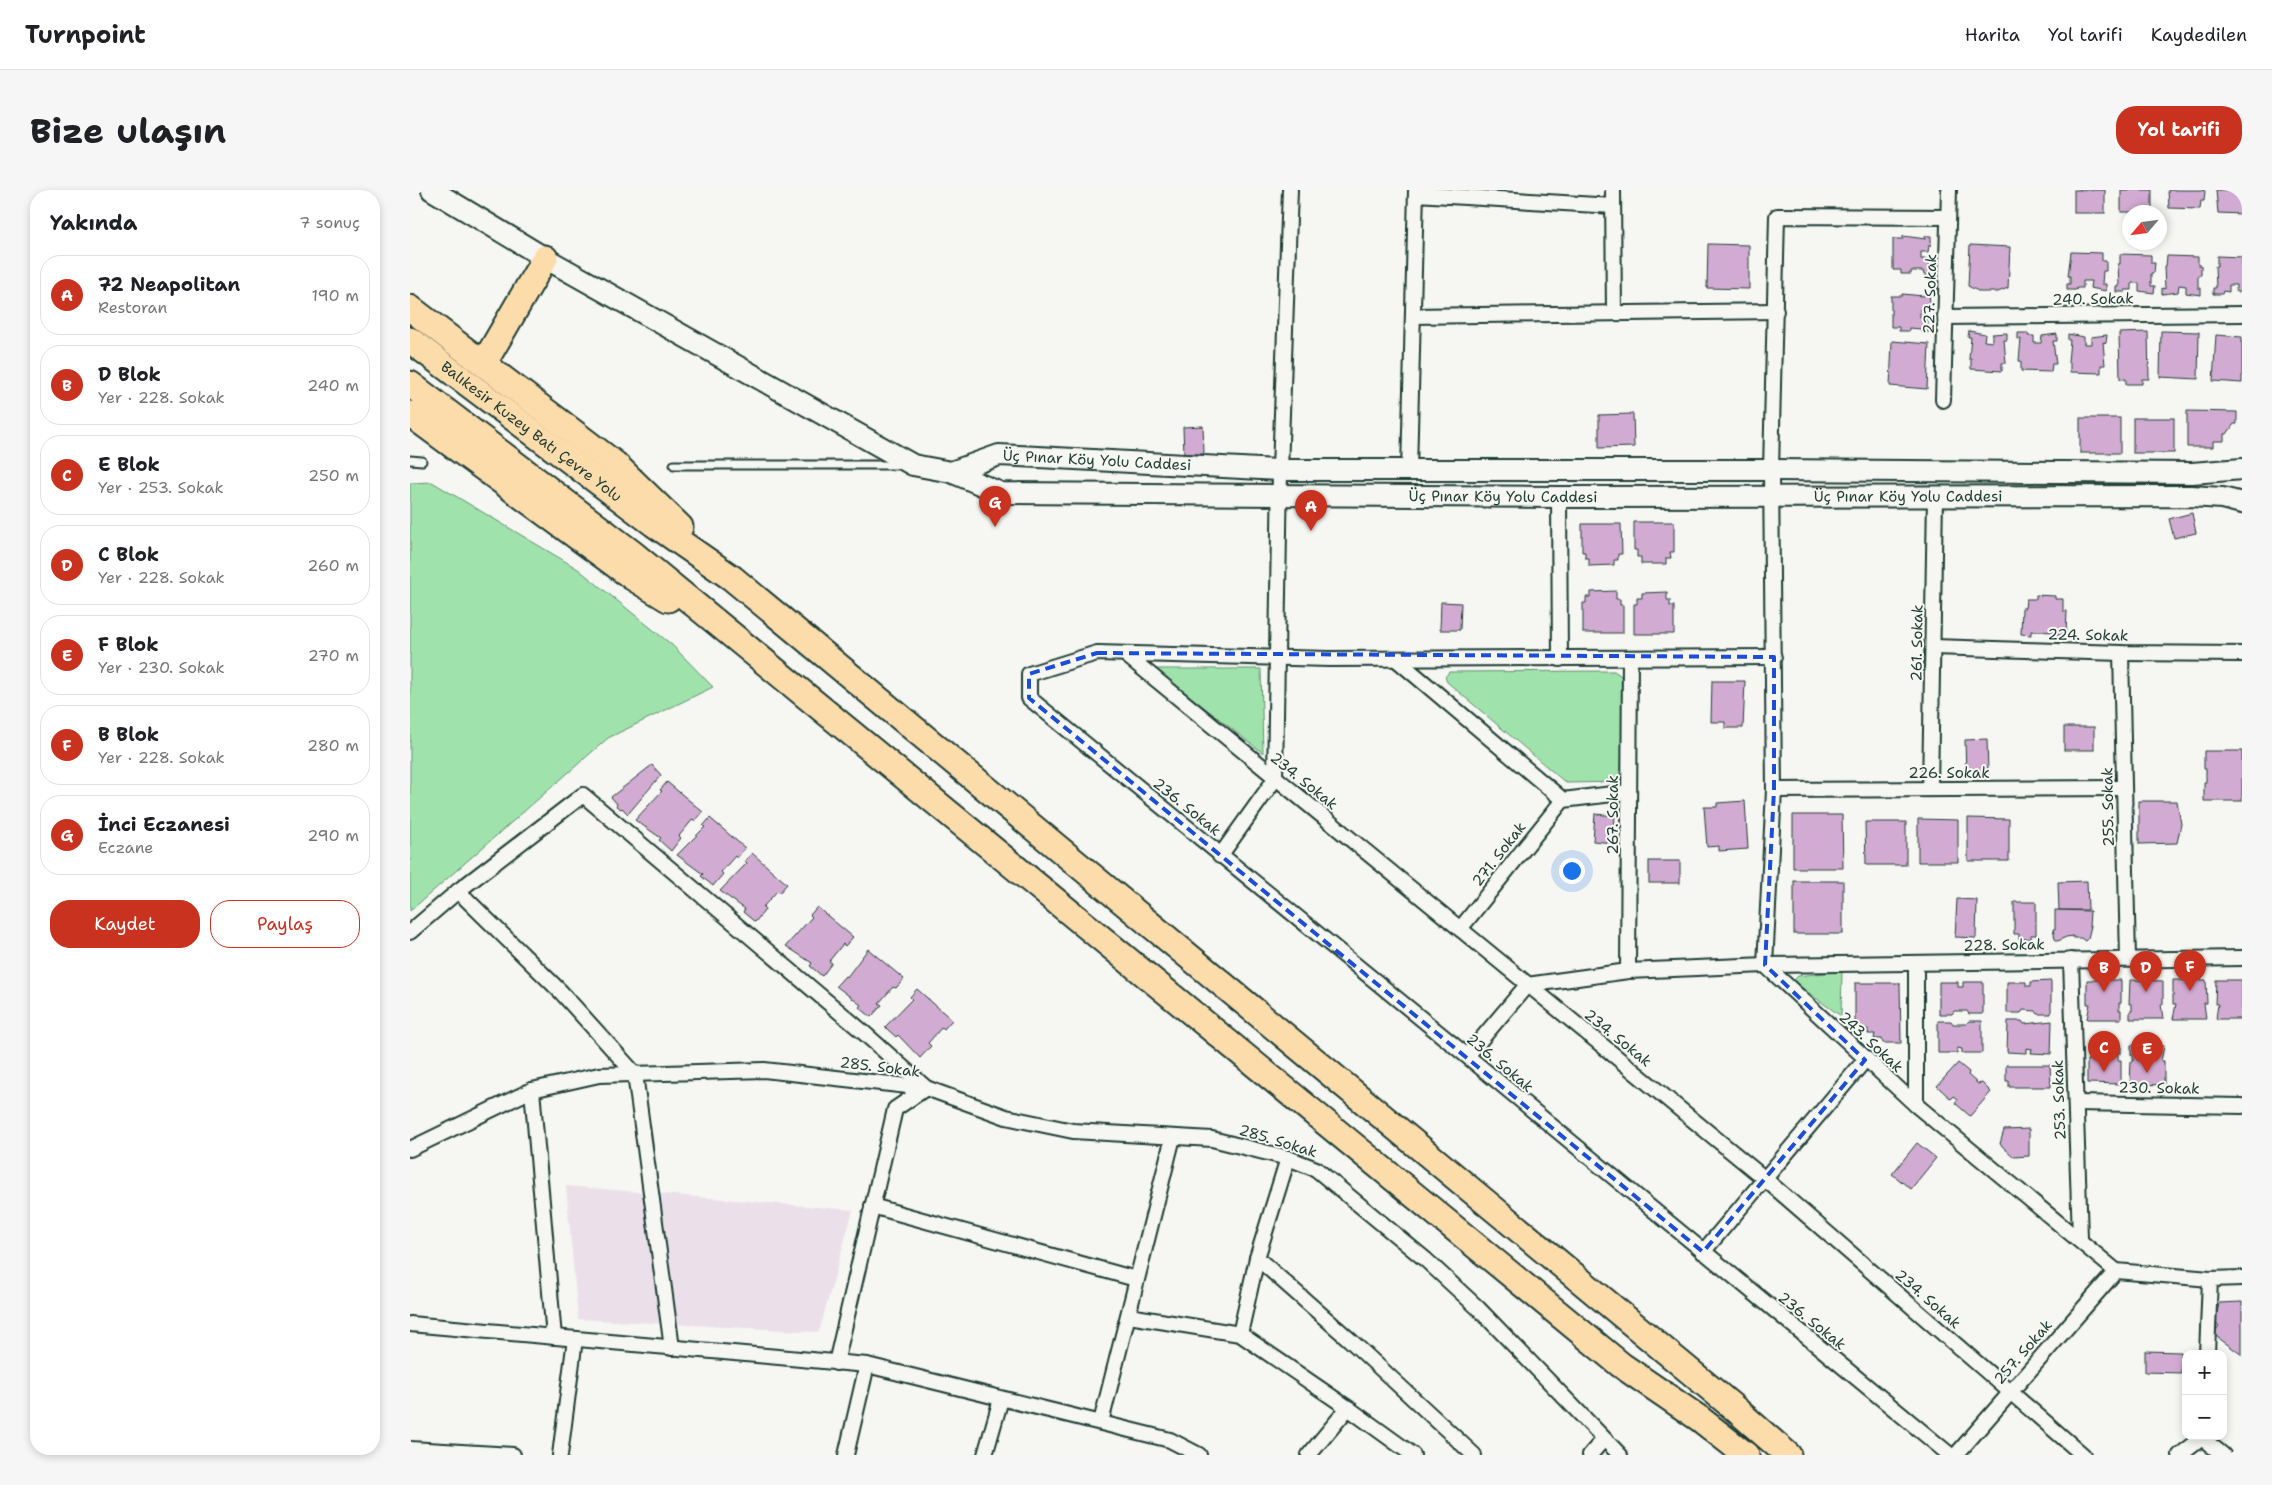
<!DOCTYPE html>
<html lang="tr">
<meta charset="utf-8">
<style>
:root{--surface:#fff;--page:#f6f6f6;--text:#202124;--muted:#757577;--line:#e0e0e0;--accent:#c8321e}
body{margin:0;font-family:"Shantell Sans",sans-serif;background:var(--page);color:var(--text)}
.controls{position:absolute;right:15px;bottom:15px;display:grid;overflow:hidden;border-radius:10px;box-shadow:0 2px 8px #0003}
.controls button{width:45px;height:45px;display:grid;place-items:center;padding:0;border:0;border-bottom:1px solid var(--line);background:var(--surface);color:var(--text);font:25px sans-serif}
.compass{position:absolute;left:1712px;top:15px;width:45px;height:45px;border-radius:50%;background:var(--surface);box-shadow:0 2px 8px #0003;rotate:242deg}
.you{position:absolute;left:1161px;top:680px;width:18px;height:18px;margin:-12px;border:4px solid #fff;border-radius:50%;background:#1a73e8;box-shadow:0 0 0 8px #1a73e833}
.badge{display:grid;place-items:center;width:32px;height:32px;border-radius:50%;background:var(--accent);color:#fff;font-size:16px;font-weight:700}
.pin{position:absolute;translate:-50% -41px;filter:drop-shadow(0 1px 2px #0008)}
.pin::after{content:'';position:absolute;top:26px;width:18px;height:15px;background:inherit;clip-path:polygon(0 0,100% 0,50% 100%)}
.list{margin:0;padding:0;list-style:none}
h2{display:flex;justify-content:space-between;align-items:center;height:65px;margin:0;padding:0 20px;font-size:21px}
h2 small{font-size:16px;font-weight:400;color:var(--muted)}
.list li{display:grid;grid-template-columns:32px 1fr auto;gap:15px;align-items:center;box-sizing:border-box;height:80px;margin:0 10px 10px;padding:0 10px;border:1px solid var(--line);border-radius:20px}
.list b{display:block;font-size:19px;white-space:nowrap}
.list p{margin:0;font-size:16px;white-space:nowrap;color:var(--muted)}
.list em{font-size:16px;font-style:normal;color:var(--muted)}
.actions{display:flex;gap:10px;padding:15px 20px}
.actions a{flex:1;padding:11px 0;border:1px solid var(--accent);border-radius:20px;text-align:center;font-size:18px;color:var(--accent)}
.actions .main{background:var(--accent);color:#fff}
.map{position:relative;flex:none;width:1832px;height:1265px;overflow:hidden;border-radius:20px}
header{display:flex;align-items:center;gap:30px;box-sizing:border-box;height:70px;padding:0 25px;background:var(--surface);border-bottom:1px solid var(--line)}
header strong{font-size:24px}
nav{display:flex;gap:28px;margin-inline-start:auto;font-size:18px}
.intro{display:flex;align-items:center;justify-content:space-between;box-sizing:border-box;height:120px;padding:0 30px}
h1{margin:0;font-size:35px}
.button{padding:12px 22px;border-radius:20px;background:var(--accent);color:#fff;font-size:18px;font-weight:700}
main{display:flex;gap:30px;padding:0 30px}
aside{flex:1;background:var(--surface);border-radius:20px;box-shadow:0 2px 8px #0003}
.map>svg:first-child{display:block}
.built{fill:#ebe0e9}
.green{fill:#a0e2ac;stroke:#609070}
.building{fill:#d2abd3;stroke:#1f3d34}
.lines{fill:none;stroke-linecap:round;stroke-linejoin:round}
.lane-casing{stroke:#1f3d34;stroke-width:11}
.street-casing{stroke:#1f3d34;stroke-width:18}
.secondary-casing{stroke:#1f3d34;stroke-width:24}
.highway-casing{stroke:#1f3d34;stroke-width:29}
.lane{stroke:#f6f6f2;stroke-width:7}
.street{stroke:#f6f6f2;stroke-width:14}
.secondary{stroke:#f6f6f2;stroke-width:20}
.highway{stroke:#fddcac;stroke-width:25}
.marked{fill:none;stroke:#1d4ed8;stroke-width:4;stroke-dasharray:10 6;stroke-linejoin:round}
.labels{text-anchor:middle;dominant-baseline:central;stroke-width:4;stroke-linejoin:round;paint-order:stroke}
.street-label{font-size:15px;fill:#1f3d34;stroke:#f6f6f2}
</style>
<header>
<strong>Turnpoint</strong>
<nav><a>Harita</a><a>Yol tarifi</a><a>Kaydedilen</a></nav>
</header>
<div class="intro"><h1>Bize ulaşın</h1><a class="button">Yol tarifi</a></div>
<main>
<aside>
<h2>Yakında<small>7 sonuç</small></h2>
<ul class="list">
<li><span class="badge">A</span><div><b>72 Neapolitan</b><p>Restoran</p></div><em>190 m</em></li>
<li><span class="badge">B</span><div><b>D Blok</b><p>Yer · 228. Sokak</p></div><em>240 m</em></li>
<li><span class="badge">C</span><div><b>E Blok</b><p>Yer · 253. Sokak</p></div><em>250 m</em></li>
<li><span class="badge">D</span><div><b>C Blok</b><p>Yer · 228. Sokak</p></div><em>260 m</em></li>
<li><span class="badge">E</span><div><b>F Blok</b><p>Yer · 230. Sokak</p></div><em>270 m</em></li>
<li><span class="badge">F</span><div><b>B Blok</b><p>Yer · 228. Sokak</p></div><em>280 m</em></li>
<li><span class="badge">G</span><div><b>İnci Eczanesi</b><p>Eczane</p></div><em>290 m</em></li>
</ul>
<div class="actions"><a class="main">Kaydet</a><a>Paylaş</a></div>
</aside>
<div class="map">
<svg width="1832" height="1265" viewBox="0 0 1832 1265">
<rect width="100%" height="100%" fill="#f6f6f2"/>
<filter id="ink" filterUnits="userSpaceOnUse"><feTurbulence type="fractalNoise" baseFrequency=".02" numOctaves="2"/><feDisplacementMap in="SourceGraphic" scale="10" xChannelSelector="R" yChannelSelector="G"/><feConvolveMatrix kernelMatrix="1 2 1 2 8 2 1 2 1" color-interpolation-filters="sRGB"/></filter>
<g filter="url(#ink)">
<path class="built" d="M156,996L443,1020L409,1142L168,1129Z"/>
<g class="green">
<path d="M22,292L168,379L262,455L303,497L198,548L0,721V293Z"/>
<path d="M745,479H851L853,563Z"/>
<path d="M1204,481L1210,485L1213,490L1211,592L1156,593L1037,492L1035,487L1039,482Z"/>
<path d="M1432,781L1431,826L1386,794L1384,790L1388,786Z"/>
</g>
<g class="building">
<rect x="1664" y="0" width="31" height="23"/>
<rect x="1711" y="0" width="31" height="22"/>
<path d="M1758,0H1792L1795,1L1794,11H1791L1790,19L1759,18Z"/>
<path d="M1806,0H1832V24L1808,23Z"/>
<path d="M1493,46L1516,49L1515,46H1521V56L1519,55L1518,62H1511V69H1519L1521,85H1514L1513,81H1501V84H1491V80H1483V49H1493Z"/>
<path d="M1298,54L1339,55V99L1297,98Z"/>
<path d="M1560,55L1600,57L1598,98L1588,102H1570L1558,96Z"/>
<path d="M1661,62L1692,63V71H1696V81H1693L1692,94H1696V101L1680,98L1681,91H1673V98H1667L1666,100H1657V94H1660V86H1658Z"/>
<path d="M1710,64L1741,65V73H1745L1744,83H1741V96H1745L1744,103L1729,101V93H1722V100H1715V102H1706V96H1709L1708,74H1710Z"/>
<path d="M1757,66L1788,67V75H1791V85H1788V98H1791V105L1776,103V96L1769,95L1768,102L1752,104V98L1755,99L1754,76H1756Z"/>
<path d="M1807,66L1832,67V102H1826V95H1819V102L1813,101L1812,104H1803V98H1806L1805,76H1807Z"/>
<path d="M1514,103H1519L1520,113H1517V120L1510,119V127H1517L1519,142H1512V139L1499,138V141H1489V137H1481V106H1492V104L1514,106Z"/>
<path d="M1559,141L1575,144L1574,151L1582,152V144L1597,143V150H1594L1596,173H1592V181L1561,179V169H1559L1561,147H1558Z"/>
<path d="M1751,141L1789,142L1788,189L1750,187Z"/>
<path d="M1738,142L1739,189H1732V194H1716V189H1710L1709,143Z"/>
<path d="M1608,143H1618V146H1624V153H1631L1632,146L1647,144V151H1643L1646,174H1642L1641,182L1611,181V171H1609L1611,149H1608Z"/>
<path d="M1658,144L1674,147V154H1681V147L1697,145L1696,153L1693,152L1695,175H1691V183L1660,182V172H1658L1660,150H1658Z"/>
<path d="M1806,145L1832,147V193L1803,191Z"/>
<path d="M1482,151L1519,154L1517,199L1480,196Z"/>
<path d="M1777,221L1827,222V234H1824L1817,244H1814V251H1803V257H1777Z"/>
<path d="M1223,224L1224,257L1189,258V225Z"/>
<rect x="1670" y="228" width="40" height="35"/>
<rect x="1723" y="228" width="41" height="35"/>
<path d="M793,236L794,264H774L773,237Z"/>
<path d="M1782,323L1786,343L1764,348L1759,329Z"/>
<path d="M1224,332H1264V362H1260L1261,368H1256V374H1231V367H1227V360H1224Z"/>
<path d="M1172,334H1211L1212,364H1208V370H1204V375L1179,376V368H1175V362H1172Z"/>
<path d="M1206,401V409H1210V415H1213V443H1173V413H1176V407H1181V402Z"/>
<path d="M1257,402V410H1260V416H1264V444H1224V414H1227V408H1232V403Z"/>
<path d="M1626,405L1645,406V409H1653V421H1657L1656,445H1646V442L1621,441V445L1611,444L1612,418H1615L1616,409H1626Z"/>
<path d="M1031,412L1051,413L1050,440H1030Z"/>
<path d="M1302,491H1335L1333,538H1315V532H1301Z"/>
<rect x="1654" y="537" width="30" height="23"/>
<path d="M1577,549L1578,582L1556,583L1555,550Z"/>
<path d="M1794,561H1832V611H1794V592H1796V579H1794Z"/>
<path d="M242,575L251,585L218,624L212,618L211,619L206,616L207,614L201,607Z"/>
<path d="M257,592L293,622L285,631L283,629L269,646L271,648L261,661L249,650L251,648L225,630L252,601L250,600Z"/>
<path d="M1335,611L1338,659L1309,661V656L1297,657L1294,617H1307V613Z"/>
<path d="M1729,611H1767L1771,634L1767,653L1729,654Z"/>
<path d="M1185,624L1205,626L1203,653L1183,651Z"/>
<path d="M1383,625H1432L1433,678H1383Z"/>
<path d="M300,628L335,658L327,668L325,666L311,682L313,684L303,696L291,686L293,684L267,665L295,637L293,636Z"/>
<path d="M1558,628L1599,629V671H1558Z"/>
<path d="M1508,629L1548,630V672H1508Z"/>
<path d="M1455,632H1496V675H1456Z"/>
<path d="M342,663L377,694L369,703L367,701L353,717L355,720L345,732L333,722L335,719L310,701L337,673L335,671Z"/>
<rect x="1239" y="671" width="31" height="22"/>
<rect x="1384" y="691" width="49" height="53"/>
<path d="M1677,691L1678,720H1649L1648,692Z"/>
<path d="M1547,709L1567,710L1566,748L1545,747Z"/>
<path d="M1604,712H1626V745H1621V749H1609V744H1604Z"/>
<path d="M407,717L443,747L435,756L433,754L419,771L422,773L412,786L400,776L402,773L376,756L402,727L400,725Z"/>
<path d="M1645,720L1680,721L1679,737L1681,736L1678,748L1675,751L1671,748H1663V746L1656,747L1648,751L1645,749L1643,739H1645Z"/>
<path d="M458,759L494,789L486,798L483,797L469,813L472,815L461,827L449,817L451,815L426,796L435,786L437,787Z"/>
<path d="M1677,790H1711V813H1709V820H1711V829H1677L1680,814H1677Z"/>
<path d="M1720,790L1753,791V814H1751L1753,829H1720V821H1722V814H1719Z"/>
<path d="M1763,790H1796L1797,813H1794L1796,829H1763L1766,814H1763Z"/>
<path d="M1806,790H1832V829H1806L1808,814H1805Z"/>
<path d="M1641,791V824H1628L1626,821L1613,820L1611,823H1597V792H1616V796H1621V792Z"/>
<path d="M1529,792H1548V797H1553V792H1573V824H1559L1557,821H1544L1542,824H1529Z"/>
<path d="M1445,793H1490L1491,853H1473L1472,849H1464L1465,844H1458V839H1452L1445,832Z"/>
<path d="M507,799L542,830L534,839L532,837L518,853L521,856L510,868L488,845L486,847L475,837L502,809L500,807Z"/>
<path d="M1528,831H1541L1543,834H1556L1559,831H1572V863H1552V859L1547,858V863H1528Z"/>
<path d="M1598,831H1612L1614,834L1642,831L1641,864L1621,863L1622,859L1616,858V863L1597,862Z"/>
<path d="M1678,855H1711V863H1708V870H1711V894L1677,893V870H1679Z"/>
<path d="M1721,855L1754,856L1751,871H1754V895L1720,894L1721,871H1723V865H1721Z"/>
<path d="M1548,873L1559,882L1558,885L1568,894L1572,893L1581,902L1560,926L1545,913L1548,909L1544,906L1541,909L1527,896Z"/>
<path d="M1596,875H1640L1641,897H1599V891H1596Z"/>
<path d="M1619,939V966L1604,967L1590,954L1594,940Z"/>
<path d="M1507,953L1526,968L1501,999L1482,984Z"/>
<path d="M1832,1112V1165L1803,1144L1809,1136L1805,1133L1809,1113Z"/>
<path d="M1735,1161L1771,1162V1183L1735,1182Z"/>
</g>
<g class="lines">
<g class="lane-casing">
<g id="lane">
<path d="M0,270L12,271"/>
<path d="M264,275H490"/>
</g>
</g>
<g class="street-casing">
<g id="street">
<path d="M1203,0L1204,123"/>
<path d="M1006,4L1203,16"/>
<path d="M1003,126L1366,121"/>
<path d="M1535,127L1832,124"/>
<path d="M1533,210L1539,0"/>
<path d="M999,281L1006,0"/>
<path d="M1149,307L1150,469"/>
<path d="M1524,457L1711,463L1832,464"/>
<path d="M1711,463L1718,769"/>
<path d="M715,464L1355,989L1673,1265"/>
<path d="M1364,467L919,469L687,463L619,484V508L1057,866L1540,1265"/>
<path d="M986,469L1153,610L1219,602"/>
<path d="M1520,599L1525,307"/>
<path d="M1364,600L1714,598"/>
<path d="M810,666L865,589L870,280L880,0"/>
<path d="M48,701L151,802L225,884L262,1158"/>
<path d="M1050,739L1153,610"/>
<path d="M0,742L48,701L173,605L453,842L516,898L485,919L426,1173"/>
<path d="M1661,770L1670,1048"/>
<path d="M1506,773V915"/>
<path d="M1355,775L1364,600L1361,280L1367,26L1538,27"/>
<path d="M1355,775L1506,915L1706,1081L1800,1089L1832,1088"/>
<path d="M1218,781L1220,469"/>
<path d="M1057,866L1117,795L1218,781L1355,775L1832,768"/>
<path d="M122,900L144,1147"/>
<path d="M1666,913L1832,916"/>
<path d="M0,959L122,900L189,885L354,880L516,898L596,927L663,941L802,949L878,968L906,979L1016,1070L1068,1118L1210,1265"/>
<path d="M462,1016L726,1089"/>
<path d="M1293,1062L1455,870"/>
<path d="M847,1068L940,1150L1064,1265"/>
<path d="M719,1126L830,1144L938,1218L1003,1265"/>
<path d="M0,1134L457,1175L760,1250L789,1265"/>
<path d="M830,1144L847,1068L878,968"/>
<path d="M1797,1164L1800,1089"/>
<path d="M691,1232L763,947"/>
<path d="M1792,1248L1813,1265"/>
<path d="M0,1259L103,1265"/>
<path d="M150,1265L165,1149"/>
<path d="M436,1265L457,1175"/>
<path d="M575,1265L591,1209"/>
<path d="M899,1265L938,1218"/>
<path d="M1180,1265L1193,1250"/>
<path d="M1546,1265L1706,1081"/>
<path d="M1770,1265L1792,1248"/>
</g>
</g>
<g class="secondary-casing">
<g id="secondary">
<path id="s1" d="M22,0L135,68L503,275L541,282L591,303L1149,307L1781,306L1812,308L1832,313"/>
<path id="s2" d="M541,282L589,265L870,280H1361L1782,283L1832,279"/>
</g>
</g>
<g class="highway-casing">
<g id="highway">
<path d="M0,118L205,274L270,337"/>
<path id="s3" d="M0,150L244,334L322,388L1323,1217L1378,1265"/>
<path d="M74,173L135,68"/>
<path d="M0,194L222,363L1211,1175L1290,1229L1336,1265"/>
<path d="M0,224L222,387L258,409"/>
</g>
</g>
<use href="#lane" class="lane"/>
<use href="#street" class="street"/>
<use href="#secondary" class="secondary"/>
<use href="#highway" class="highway"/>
</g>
</g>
<path class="marked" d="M687,463L1364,467V600L1355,775L1455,870L1293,1062L619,508V484Z"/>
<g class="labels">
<g class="street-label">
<text transform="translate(1520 104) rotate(-88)">227. Sokak</text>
<text transform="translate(1683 109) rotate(-1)">240. Sokak</text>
<text stroke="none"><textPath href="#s3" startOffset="152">Balıkesir Kuzey Batı Çevre Yolu</textPath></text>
<text stroke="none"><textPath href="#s2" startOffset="149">Üç Pınar Köy Yolu Caddesi</textPath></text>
<text stroke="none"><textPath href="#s1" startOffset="1149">Üç Pınar Köy Yolu Caddesi</textPath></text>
<text stroke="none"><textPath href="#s1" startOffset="1554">Üç Pınar Köy Yolu Caddesi</textPath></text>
<text transform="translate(1678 445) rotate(1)">224. Sokak</text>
<text transform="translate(1507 453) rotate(-89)">261. Sokak</text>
<text x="1539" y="583">226. Sokak</text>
<text transform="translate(894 591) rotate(39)">234. Sokak</text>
<text transform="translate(777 617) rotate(39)">236. Sokak</text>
<text transform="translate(1698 617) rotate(-91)">255. Sokak</text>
<text transform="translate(1203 625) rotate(-90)">267. Sokak</text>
<text transform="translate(1089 664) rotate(-52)">271. Sokak</text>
<text transform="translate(1594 755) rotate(-1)">228. Sokak</text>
<text transform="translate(1208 848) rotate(39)">234. Sokak</text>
<text transform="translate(1461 852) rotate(43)">243. Sokak</text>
<text transform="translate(1090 873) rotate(40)">236. Sokak</text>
<text transform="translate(470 877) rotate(7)">285. Sokak</text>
<text transform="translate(1749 898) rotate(1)">230. Sokak</text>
<text transform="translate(1649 910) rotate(-92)">253. Sokak</text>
<text transform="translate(868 951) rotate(17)">285. Sokak</text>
<text transform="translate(1518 1109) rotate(41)">234. Sokak</text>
<text transform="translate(1402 1131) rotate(39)">236. Sokak</text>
<text transform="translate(1613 1162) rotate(-49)">257. Sokak</text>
</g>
</g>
</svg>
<div class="controls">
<button>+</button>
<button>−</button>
</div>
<svg class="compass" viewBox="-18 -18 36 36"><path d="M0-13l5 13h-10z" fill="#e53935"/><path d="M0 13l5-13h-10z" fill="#757577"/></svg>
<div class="you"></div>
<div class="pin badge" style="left:901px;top:341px">A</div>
<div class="pin badge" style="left:1694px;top:802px">B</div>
<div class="pin badge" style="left:1694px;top:882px">C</div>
<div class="pin badge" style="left:1736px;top:802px">D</div>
<div class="pin badge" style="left:1737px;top:883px">E</div>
<div class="pin badge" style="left:1780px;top:801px">F</div>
<div class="pin badge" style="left:585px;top:337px">G</div>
</div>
</main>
